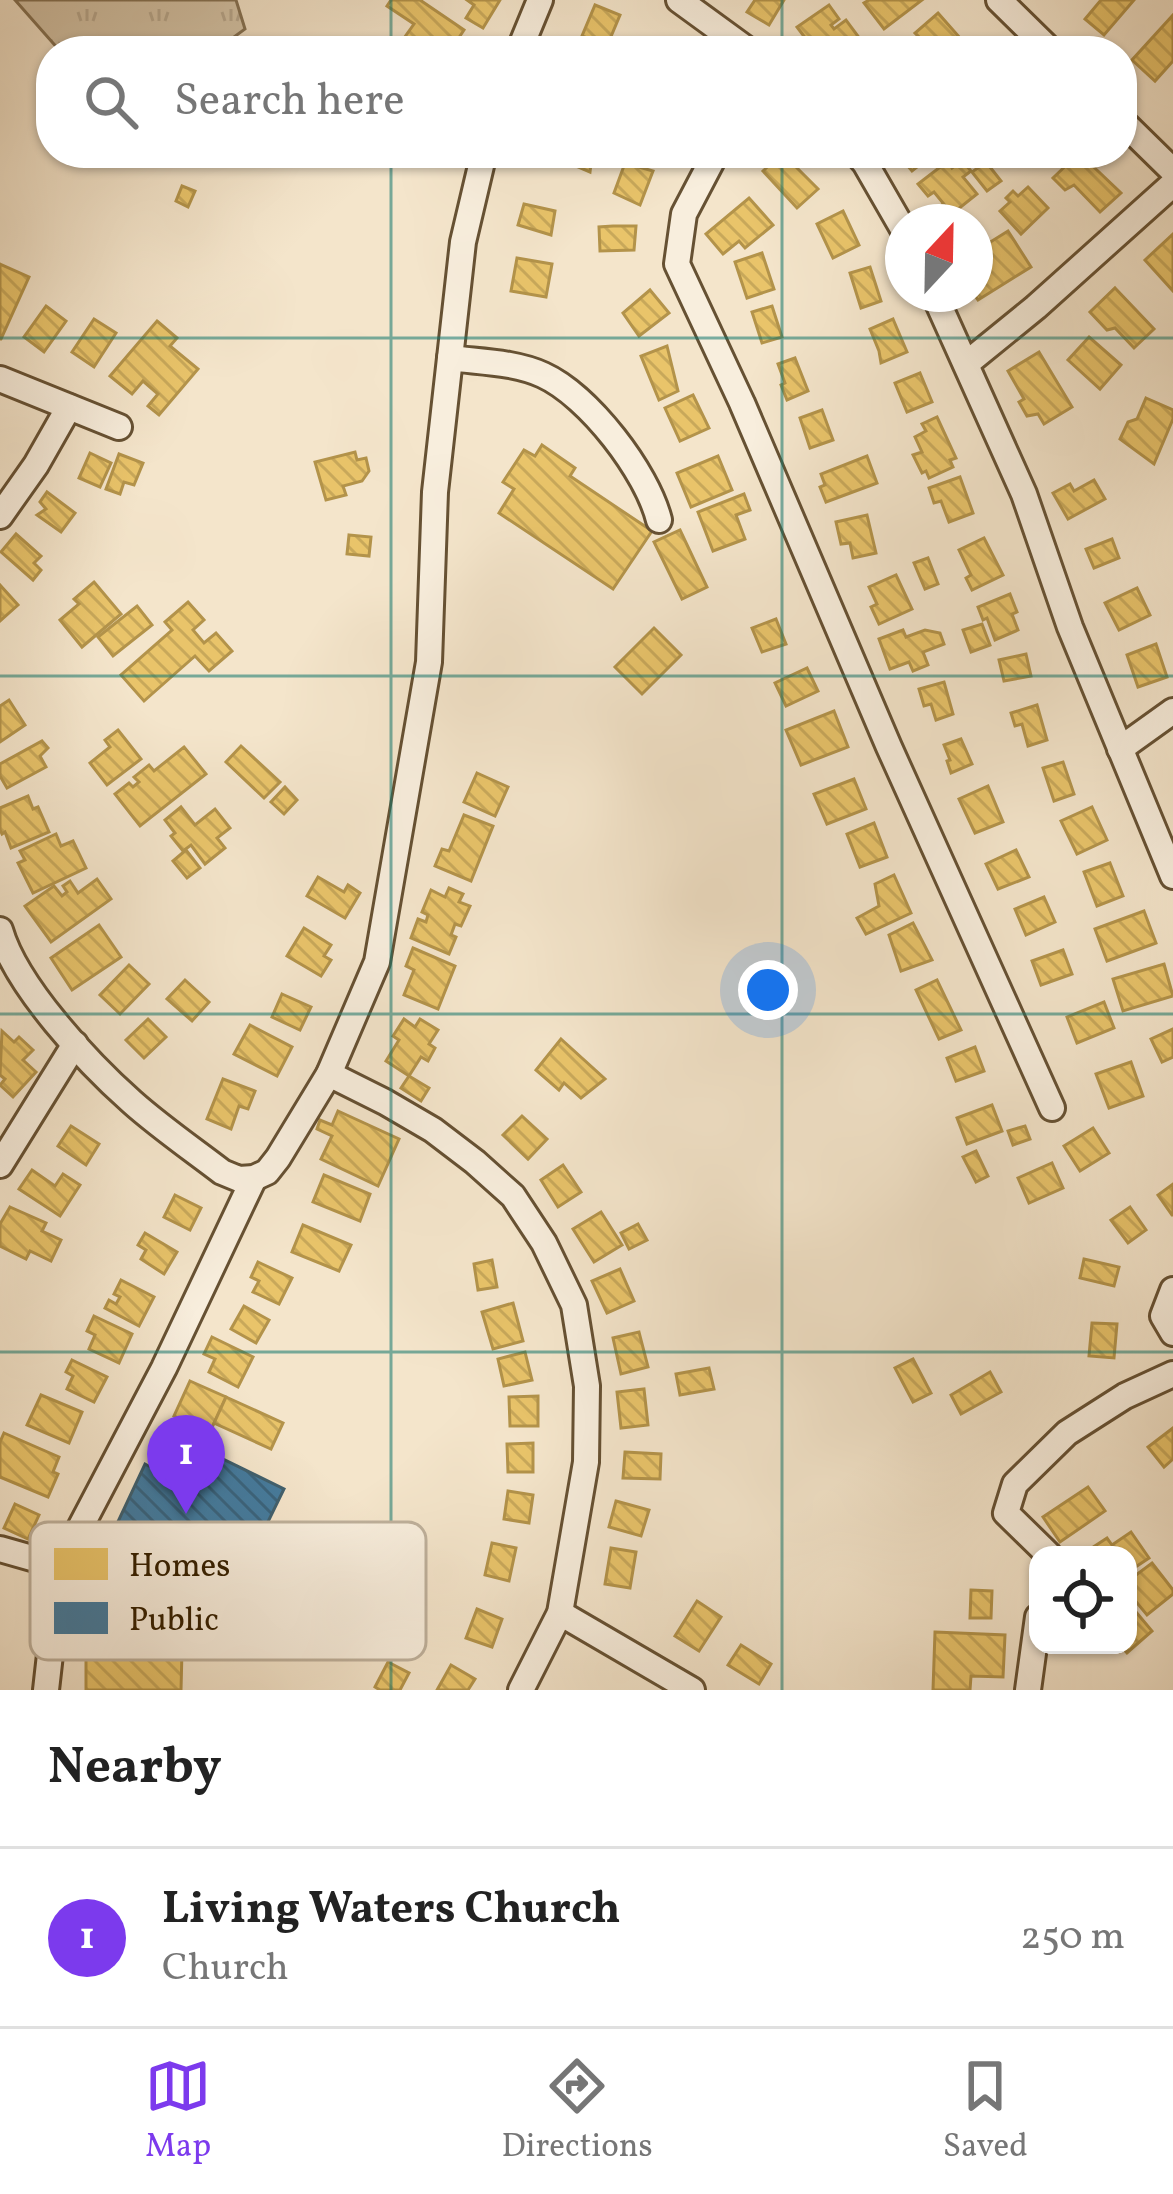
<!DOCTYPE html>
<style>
:root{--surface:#fff;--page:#f6f6f6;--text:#222;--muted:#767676;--line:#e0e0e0;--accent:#7c3aed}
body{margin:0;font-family:Vollkorn,serif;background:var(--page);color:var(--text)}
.controls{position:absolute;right:36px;bottom:36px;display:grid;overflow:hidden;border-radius:24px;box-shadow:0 3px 9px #0004}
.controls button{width:108px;height:108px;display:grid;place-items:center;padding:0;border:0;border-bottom:3px solid var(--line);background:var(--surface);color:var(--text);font:60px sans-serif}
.compass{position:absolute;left:885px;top:204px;width:108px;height:108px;border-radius:50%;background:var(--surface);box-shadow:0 3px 9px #0004;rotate:22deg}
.you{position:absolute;left:768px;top:990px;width:42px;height:42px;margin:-30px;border:9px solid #fff;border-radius:50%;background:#1a73e8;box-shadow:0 0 0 18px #1a73e833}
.badge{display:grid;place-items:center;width:78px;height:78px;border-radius:50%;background:var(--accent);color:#fff;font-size:39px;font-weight:700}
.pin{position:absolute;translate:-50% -99px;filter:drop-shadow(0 3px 6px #0008)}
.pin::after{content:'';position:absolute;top:63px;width:42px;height:36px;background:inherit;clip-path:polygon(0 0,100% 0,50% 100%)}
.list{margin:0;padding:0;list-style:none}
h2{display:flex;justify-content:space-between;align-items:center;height:156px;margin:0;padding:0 48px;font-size:51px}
h2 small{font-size:39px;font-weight:400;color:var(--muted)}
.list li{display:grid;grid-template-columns:78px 1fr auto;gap:36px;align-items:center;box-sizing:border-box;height:180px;padding:0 48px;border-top:3px solid var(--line)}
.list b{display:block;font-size:45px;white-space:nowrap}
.list p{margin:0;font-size:39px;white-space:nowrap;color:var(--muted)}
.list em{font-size:39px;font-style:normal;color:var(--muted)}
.icon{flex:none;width:66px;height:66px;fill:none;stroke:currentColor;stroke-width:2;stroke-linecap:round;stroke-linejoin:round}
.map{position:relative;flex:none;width:1173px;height:1690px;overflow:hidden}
.search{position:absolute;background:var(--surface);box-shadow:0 3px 9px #0004;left:36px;right:36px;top:36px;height:132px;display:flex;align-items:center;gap:30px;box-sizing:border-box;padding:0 42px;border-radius:48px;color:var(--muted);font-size:45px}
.sheet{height:336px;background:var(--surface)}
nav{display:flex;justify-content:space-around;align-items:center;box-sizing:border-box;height:168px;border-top:3px solid var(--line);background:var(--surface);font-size:33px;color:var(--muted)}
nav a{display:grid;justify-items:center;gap:6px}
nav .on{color:var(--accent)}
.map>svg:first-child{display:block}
.grass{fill:url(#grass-tufts);stroke:#857254;stroke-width:3}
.homes{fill:url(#homes-back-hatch);stroke:#b3934a;stroke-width:3}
.public{fill:url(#public-back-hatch);stroke:#40606e;stroke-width:3}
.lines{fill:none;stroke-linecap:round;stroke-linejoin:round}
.minor-casing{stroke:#665133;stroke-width:30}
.minor{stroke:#f8eedd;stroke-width:24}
.grid{fill:none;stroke:#0f766e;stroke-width:3;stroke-opacity:0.55}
.key{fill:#f8eedd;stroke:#beb09b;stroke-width:3}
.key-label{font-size:33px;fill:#362000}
</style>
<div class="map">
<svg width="1173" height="1690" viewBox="0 0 1173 1690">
<defs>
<pattern id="grass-tufts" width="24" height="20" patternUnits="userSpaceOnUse" patternTransform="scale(3)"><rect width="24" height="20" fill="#d4c4a8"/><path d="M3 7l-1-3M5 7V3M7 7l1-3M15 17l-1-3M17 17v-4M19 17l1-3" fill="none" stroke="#b7a88f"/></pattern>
<pattern id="homes-back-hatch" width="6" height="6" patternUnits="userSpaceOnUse" patternTransform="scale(3)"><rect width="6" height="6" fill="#e9c46a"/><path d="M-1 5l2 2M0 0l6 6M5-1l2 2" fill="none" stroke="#c8a85a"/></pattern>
<pattern id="public-back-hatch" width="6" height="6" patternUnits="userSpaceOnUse" patternTransform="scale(3)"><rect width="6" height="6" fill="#457b9d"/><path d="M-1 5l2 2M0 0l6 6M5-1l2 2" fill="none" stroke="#3a647e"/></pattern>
</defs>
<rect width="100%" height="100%" fill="#f4e5cb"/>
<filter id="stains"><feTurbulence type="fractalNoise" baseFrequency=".00167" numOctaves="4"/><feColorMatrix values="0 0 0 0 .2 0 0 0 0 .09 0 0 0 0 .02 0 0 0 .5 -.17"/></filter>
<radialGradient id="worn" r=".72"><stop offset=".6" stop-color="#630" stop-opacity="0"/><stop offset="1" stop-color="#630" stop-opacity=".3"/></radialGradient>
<path class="grass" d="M15,0H236L245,29L215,51H60Z"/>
<g class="homes">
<path d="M391,0H420L464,30L450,51H416L402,41L414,24L387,6Z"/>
<path d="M467,0H500L483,28L466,18L474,5Z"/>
<path d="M755,0H784L769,25L747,12Z"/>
<path d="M869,0H922L884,29L864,3Z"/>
<path d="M1101,0H1134L1104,35L1085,19Z"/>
<path d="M595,5L620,15L607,46L582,36Z"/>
<path d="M829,5L839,19L831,25L834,29L846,20L869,51H815L797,27Z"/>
<path d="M938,13L961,39L947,51H941L932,41L925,43L915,33Z"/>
<path d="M1173,15V61L1155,81L1132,60Z"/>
<path d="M570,153L592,155L590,172L569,163Z"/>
<path d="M782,153L818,189L797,208L763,171Z"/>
<path d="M904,153H935L912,171L902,159L906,155Z"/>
<path d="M1079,153L1121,193L1100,212L1074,185L1065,190L1053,178Z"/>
<path d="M962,160L971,171L963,177L977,194L952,214L934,192L928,196L918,184L948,161L952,168Z"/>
<path d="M986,162L1001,181L987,191L972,172Z"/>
<path d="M625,163L653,171L640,205L614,193Z"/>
<path d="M182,186L195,191L188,207L176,201Z"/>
<path d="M1028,187L1048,208L1021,234L1000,211L1010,202L1006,198L1013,191L1018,196Z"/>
<path d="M749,198L773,225L745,248L739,241L723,254L706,234Z"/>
<path d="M524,204L555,211L551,235L518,225Z"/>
<path d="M942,205L953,220L926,222L924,219Z"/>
<path d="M843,211L859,245L833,258L817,224Z"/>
<path d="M613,226H636L634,250L600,251L599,227Z"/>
<path d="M1008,231L1031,267L978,300L974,294L975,232L984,246Z"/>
<path d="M1173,234V291L1145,260Z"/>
<path d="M762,253L774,289L747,298L735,262Z"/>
<path d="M517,258L552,264L546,297L511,291Z"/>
<path d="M0,264L29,277L1,339H0Z"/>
<path d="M870,267L881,301L861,308L850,273Z"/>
<path d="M1115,288L1154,329L1134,348L1115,328L1107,330L1090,312Z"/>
<path d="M650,290L669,313L639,336L623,313Z"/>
<path d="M46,306L66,321L44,352L24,337Z"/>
<path d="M772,306L782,337L762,343L752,312Z"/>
<path d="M94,319L116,333L94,367L72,352Z"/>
<path d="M893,319L907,352L881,363L879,351L870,329Z"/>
<path d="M157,321L177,338L170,346L198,369L159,415L148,406L158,394L143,381L132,394L110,376Z"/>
<path d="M1089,337L1121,365L1100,389L1068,360Z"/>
<path d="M667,346L678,391L659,400L641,356Z"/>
<path d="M1039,352L1072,407L1044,424L1038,414L1027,416L1019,402L1024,399L1008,371Z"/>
<path d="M795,358L808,391L787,400L781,385L785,383L778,364Z"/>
<path d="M920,373L932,402L907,412L895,383Z"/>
<path d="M693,395L709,428L680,441L665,408Z"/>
<path d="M1146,398L1173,410V419L1154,464L1120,439L1128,422L1137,419Z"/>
<path d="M822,410L833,440L810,448L800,418Z"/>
<path d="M937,417L956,458L950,460L953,467L929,478L926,471L922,473L913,455L922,452L915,437L926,431L922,424Z"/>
<path d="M542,445L575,468L570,476L652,531L613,589L499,513L514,489L503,482L524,450L535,456Z"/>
<path d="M355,452L357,460L366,458L369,471L362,481L343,486L346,495L326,500L315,462Z"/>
<path d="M90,453L111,463L100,487L79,478Z"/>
<path d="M119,454L143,463L134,485L124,482L120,494L106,489Z"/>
<path d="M718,456L732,490L691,507L677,473Z"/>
<path d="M867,456L877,483L826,502L820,487L825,485L821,474Z"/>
<path d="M960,477L973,513L949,522L941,501L934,503L929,488Z"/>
<path d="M1094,480L1105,499L1068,519L1053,493L1070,484L1074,491Z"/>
<path d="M47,492L75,513L61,532L37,515L46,509L40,502Z"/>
<path d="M744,494L750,510L736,515L745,539L713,551L698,512Z"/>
<path d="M867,515L876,553L853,558L850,543L841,544L836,522Z"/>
<path d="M680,530L707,587L682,599L654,542Z"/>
<path d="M16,534L41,556L34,563L41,570L33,580L1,552Z"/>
<path d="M349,535L371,537L369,556L347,554Z"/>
<path d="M984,538L1003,575L972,590L966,578L971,575L959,550Z"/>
<path d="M1112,539L1119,558L1094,568L1086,549Z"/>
<path d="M928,558L938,584L925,589L914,563Z"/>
<path d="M896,575L912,609L879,624L871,607L877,604L869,587Z"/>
<path d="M94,582L121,614L82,647L60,620L79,604L74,599Z"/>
<path d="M0,585L18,605L0,621Z"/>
<path d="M1137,588L1150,615L1119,630L1105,603Z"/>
<path d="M1010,594L1017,612L1012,614L1018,630L995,640L987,618L983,620L978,607Z"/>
<path d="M188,602L204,620L193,630L204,643L216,633L232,651L209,671L195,656L144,701L121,675L172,630L165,622Z"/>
<path d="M137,606L152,625L113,656L98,637Z"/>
<path d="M776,619L786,644L762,652L752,628Z"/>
<path d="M982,624L990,645L971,652L963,630Z"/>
<path d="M654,628L681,655L642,694L615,667Z"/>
<path d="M903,630L906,637L925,630L940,633L944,644L923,652L928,665L913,671L909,662L890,669L879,639Z"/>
<path d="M1156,644L1167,677L1138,687L1127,655Z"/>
<path d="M1026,654L1031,676L1004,681L999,660Z"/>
<path d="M807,668L818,691L786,706L775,683Z"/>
<path d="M944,682L953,714L936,720L931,704L924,706L919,689Z"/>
<path d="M9,700L25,725L0,742V706Z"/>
<path d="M1037,705L1047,740L1028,746L1022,724L1015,726L1011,713Z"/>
<path d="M834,711L848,747L801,765L786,730Z"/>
<path d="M118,730L141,759L107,785L90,763L110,747L105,740Z"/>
<path d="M961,739L972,764L951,773L947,761L950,760L944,745Z"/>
<path d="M42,741L48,748L40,756L46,767L7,788L0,776V764Z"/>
<path d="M241,746L280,782L264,798L226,762Z"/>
<path d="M184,747L206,774L140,826L115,794L129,783L133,787L139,782L134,777L149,765L154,771Z"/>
<path d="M1063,762L1074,794L1054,801L1043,768Z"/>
<path d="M477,773L508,787L495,816L464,802Z"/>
<path d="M854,779L866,809L827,824L814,794Z"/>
<path d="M988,786L1003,822L975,833L959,799Z"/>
<path d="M285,787L297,800L284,814L271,802Z"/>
<path d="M28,796L33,809L38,807L49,832L11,848L5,832L2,834L0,830V808Z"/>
<path d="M181,807L195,825L215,809L230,828L217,838L225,848L205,864L191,845L183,851L171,836L175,833L165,820Z"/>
<path d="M1092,807L1107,840L1077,854L1061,821Z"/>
<path d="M464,815L493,826L471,881L435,866L442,849L449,851Z"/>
<path d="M874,823L887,857L860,867L847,834Z"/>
<path d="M56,834L61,846L73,841L86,868L33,893L18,863L25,860L20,851Z"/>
<path d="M186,850L200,868L187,878L173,861Z"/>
<path d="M1016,850L1029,877L998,889L986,864Z"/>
<path d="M1110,863L1123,896L1097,906L1084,872Z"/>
<path d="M894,875L911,913L866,934L857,918L879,906L875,884Z"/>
<path d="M318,877L344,892L348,885L360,893L345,918L307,896Z"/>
<path d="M97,879L111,899L51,942L25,906L54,886L62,896L67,892L63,886L70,881L78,893Z"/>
<path d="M449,888L463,894L459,902L470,906L461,926L455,924L451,935L456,937L449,954L411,938L418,919L426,922L428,915L422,912L431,890L445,897Z"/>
<path d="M1044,897L1055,922L1026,935L1015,909Z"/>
<path d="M1144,911L1156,943L1107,961L1095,929Z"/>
<path d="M913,923L932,960L901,971L889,935Z"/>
<path d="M99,925L121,957L72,990L51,958Z"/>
<path d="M304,928L331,945L324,956L331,960L321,976L287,956Z"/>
<path d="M413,948L455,966L438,1009L404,995L414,970L406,966Z"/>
<path d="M1063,950L1072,974L1041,985L1032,961Z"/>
<path d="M1164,964L1173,996L1123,1011L1113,979Z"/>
<path d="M129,965L149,984L120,1014L100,995Z"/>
<path d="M185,980L209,1002L192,1021L167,999Z"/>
<path d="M937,980L961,1030L939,1039L916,990Z"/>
<path d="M282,994L311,1007L300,1030L272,1017Z"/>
<path d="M1104,1002L1114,1028L1077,1043L1067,1017Z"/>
<path d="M148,1019L166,1037L144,1058L126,1040Z"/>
<path d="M404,1019L415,1027L420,1019L438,1030L429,1044L435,1048L428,1061L421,1057L409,1076L386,1061L399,1040L393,1036Z"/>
<path d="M250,1025L292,1047L277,1076L234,1054Z"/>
<path d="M1173,1029V1057L1162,1062L1151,1039Z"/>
<path d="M2,1031L14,1042L19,1037L33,1050L23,1060L36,1072L13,1097L0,1085L5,1079L0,1075Z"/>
<path d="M561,1039L605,1079L581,1098L564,1083L559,1090L536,1070Z"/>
<path d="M975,1047L984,1071L956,1081L947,1058Z"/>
<path d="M1131,1062L1143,1096L1109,1108L1096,1074Z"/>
<path d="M409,1076L429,1088L421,1101L401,1088Z"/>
<path d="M223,1079L255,1091L248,1109L239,1106L231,1129L207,1119Z"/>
<path d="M992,1105L1002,1131L967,1144L957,1118Z"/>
<path d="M338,1111L399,1139L378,1186L321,1159L332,1136L317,1129L320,1120L332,1125Z"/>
<path d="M522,1116L547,1139L528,1159L503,1135Z"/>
<path d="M71,1126L99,1144L86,1165L58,1146Z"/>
<path d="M1025,1126L1030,1139L1013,1145L1008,1131Z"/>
<path d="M1093,1128L1109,1153L1080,1171L1064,1146Z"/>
<path d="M976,1151L988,1176L976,1182L963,1157Z"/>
<path d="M1052,1163L1063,1188L1029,1203L1018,1178Z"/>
<path d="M563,1165L581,1192L558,1207L541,1180Z"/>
<path d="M32,1170L55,1186L63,1174L80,1185L60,1216L19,1189Z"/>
<path d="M324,1175L370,1194L360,1221L313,1202Z"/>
<path d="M1173,1184V1215H1172L1158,1195Z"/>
<path d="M175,1195L201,1208L190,1230L164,1217Z"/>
<path d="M10,1207L46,1223L42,1231L61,1240L51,1261L30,1251L26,1259L0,1246V1224Z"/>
<path d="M1130,1207L1146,1230L1128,1243L1111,1220Z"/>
<path d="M601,1212L622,1245L594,1262L573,1229Z"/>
<path d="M638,1224L647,1240L629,1249L621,1233Z"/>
<path d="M303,1225L351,1245L339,1271L292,1252Z"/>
<path d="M145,1233L177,1252L164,1274L141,1259L146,1250L138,1245Z"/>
<path d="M1084,1259L1119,1267L1114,1286L1080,1278Z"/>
<path d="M492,1260L497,1287L478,1290L474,1264Z"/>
<path d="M258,1262L292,1278L279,1304L253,1292L259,1281L251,1277Z"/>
<path d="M620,1269L634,1301L607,1313L592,1281Z"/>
<path d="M121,1280L154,1297L139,1326L105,1308L109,1300L116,1304L120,1297L114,1294Z"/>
<path d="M513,1303L523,1341L493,1349L482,1312Z"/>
<path d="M244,1306L269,1320L256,1343L231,1329Z"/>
<path d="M94,1316L132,1334L119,1363L89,1349L95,1335L87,1331Z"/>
<path d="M1092,1323L1117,1324L1114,1358L1089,1356Z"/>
<path d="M639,1332L648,1367L621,1374L613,1338Z"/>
<path d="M212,1337L253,1357L238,1387L209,1372L215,1359L204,1354Z"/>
<path d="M525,1352L532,1380L504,1386L498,1359Z"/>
<path d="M913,1359L931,1393L913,1402L895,1368Z"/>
<path d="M72,1360L107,1377L94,1402L67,1389L73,1376L66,1372Z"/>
<path d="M709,1368L714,1389L680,1395L676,1374Z"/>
<path d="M990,1372L1001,1392L961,1414L951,1395Z"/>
<path d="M190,1381L226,1397L210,1432L174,1416Z"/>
<path d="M644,1389L648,1425L621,1428L617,1392Z"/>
<path d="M41,1395L82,1412L69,1443L27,1425Z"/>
<path d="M538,1396V1426H510L509,1397Z"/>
<path d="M226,1397L283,1423L271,1449L214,1423Z"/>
<path d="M1173,1428V1459L1164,1467L1148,1447Z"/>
<path d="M4,1433L59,1457L53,1472L58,1474L48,1497L0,1477V1442Z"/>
<path d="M533,1443V1472H508L507,1444Z"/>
<path d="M625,1452L661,1454L660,1479L623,1478Z"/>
<path d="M1088,1487L1105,1511L1060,1542L1043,1517Z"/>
<path d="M508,1491L533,1495L529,1523L504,1519Z"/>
<path d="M616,1501L649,1510L641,1536L609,1527Z"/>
<path d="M15,1504L39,1515L28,1539L4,1528Z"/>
<path d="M1131,1532L1149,1558L1128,1572V1555H1081L1107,1538L1112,1545Z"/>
<path d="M492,1543L516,1548L509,1581L485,1575Z"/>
<path d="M611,1548L636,1552L630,1588L605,1584Z"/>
<path d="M1152,1563L1173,1590V1594L1147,1615L1128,1592V1581Z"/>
<path d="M971,1590L992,1591L991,1618H970Z"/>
<path d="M697,1601L721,1617L699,1651L675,1636Z"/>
<path d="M1131,1606L1152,1631L1127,1653L1120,1645H1128V1609Z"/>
<path d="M477,1609L502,1619L492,1647L466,1638Z"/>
<path d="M935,1632L1005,1635L1003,1677L971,1676L970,1690H933Z"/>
<path d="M741,1645L771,1664L759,1684L728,1665Z"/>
<path d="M86,1650L182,1651L181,1690H86Z"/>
<path d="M388,1662L409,1673L400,1690H380L375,1687Z"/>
<path d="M451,1665L475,1679L468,1690H437Z"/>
</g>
<path class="public" d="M174,1435L284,1489L263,1532L245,1523L218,1578L236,1587L216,1628L100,1571L120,1531L115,1528L145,1464L156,1470Z"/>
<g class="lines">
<g class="minor-casing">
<g id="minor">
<path d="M679,0L749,51"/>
<path d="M999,0L1051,51"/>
<path d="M519,51L540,0"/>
<path d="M1122,121L1173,171"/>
<path d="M716,153L684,214L677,264L742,403L889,747L1052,1108"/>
<path d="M856,153L865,163L903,229"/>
<path d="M934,294L1024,494L1070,627L1173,876"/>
<path d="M450,358C480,362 515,362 543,375C589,396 647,472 659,520"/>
<path d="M966,364L1036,307L1173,184"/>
<path d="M0,379L119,427"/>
<path d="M0,516L36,465L69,407"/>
<path d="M1120,749L1173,711"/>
<path d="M0,930C16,986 88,1063 132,1102C160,1127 192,1149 222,1172L239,1179L254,1178L267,1172L278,1158L329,1074L377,962L429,662L435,492L463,242L484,153"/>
<path d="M329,1074L385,1102L433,1130L475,1162L513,1196L544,1243L574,1305L587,1386L586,1462L560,1613L521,1690"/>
<path d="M0,1165L75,1044"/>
<path d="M1173,1290L1163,1316L1173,1333"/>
<path d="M0,1549L60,1566"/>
<path d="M1049,1555L1006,1513L1015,1484L1067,1433L1125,1396L1173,1374"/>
<path d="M560,1613L692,1690"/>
<path d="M46,1690L60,1566L164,1368L254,1178"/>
<path d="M1028,1690L1038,1617"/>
</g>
</g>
<use href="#minor" class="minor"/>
</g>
<path class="grid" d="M391,0V51M782,0V51M391,153V1690M782,153V1690M0,338H1173M0,676H1173M0,1014H1173M0,1352H1173"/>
<rect x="30" y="1522" width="396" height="138" rx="18" class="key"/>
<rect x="54" y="1548" width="54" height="32" fill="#e9c46a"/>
<rect x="54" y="1602" width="54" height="32" fill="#457b9d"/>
<g class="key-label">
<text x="129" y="1576">Homes</text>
<text x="129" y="1630">Public</text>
</g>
<rect width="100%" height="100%" filter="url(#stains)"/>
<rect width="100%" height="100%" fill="url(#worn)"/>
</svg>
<div class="controls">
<button><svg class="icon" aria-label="locate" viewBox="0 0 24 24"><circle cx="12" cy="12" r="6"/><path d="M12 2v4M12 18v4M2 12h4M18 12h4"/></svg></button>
</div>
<svg class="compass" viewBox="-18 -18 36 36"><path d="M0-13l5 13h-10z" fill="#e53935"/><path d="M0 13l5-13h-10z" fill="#767676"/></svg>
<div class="you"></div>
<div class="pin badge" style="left:186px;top:1514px">1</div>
<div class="search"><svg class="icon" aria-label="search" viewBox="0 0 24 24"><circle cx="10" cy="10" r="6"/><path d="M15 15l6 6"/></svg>Search here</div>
</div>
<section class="sheet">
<h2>Nearby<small></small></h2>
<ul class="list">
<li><span class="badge">1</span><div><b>Living Waters Church</b><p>Church</p></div><em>250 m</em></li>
</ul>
</section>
<nav>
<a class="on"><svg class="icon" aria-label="map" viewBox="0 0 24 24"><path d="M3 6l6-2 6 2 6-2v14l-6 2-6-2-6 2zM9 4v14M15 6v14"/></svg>Map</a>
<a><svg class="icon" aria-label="directions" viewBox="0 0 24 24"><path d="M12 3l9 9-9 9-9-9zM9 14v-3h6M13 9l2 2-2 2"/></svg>Directions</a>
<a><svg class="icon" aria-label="saved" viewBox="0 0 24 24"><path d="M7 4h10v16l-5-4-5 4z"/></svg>Saved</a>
</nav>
